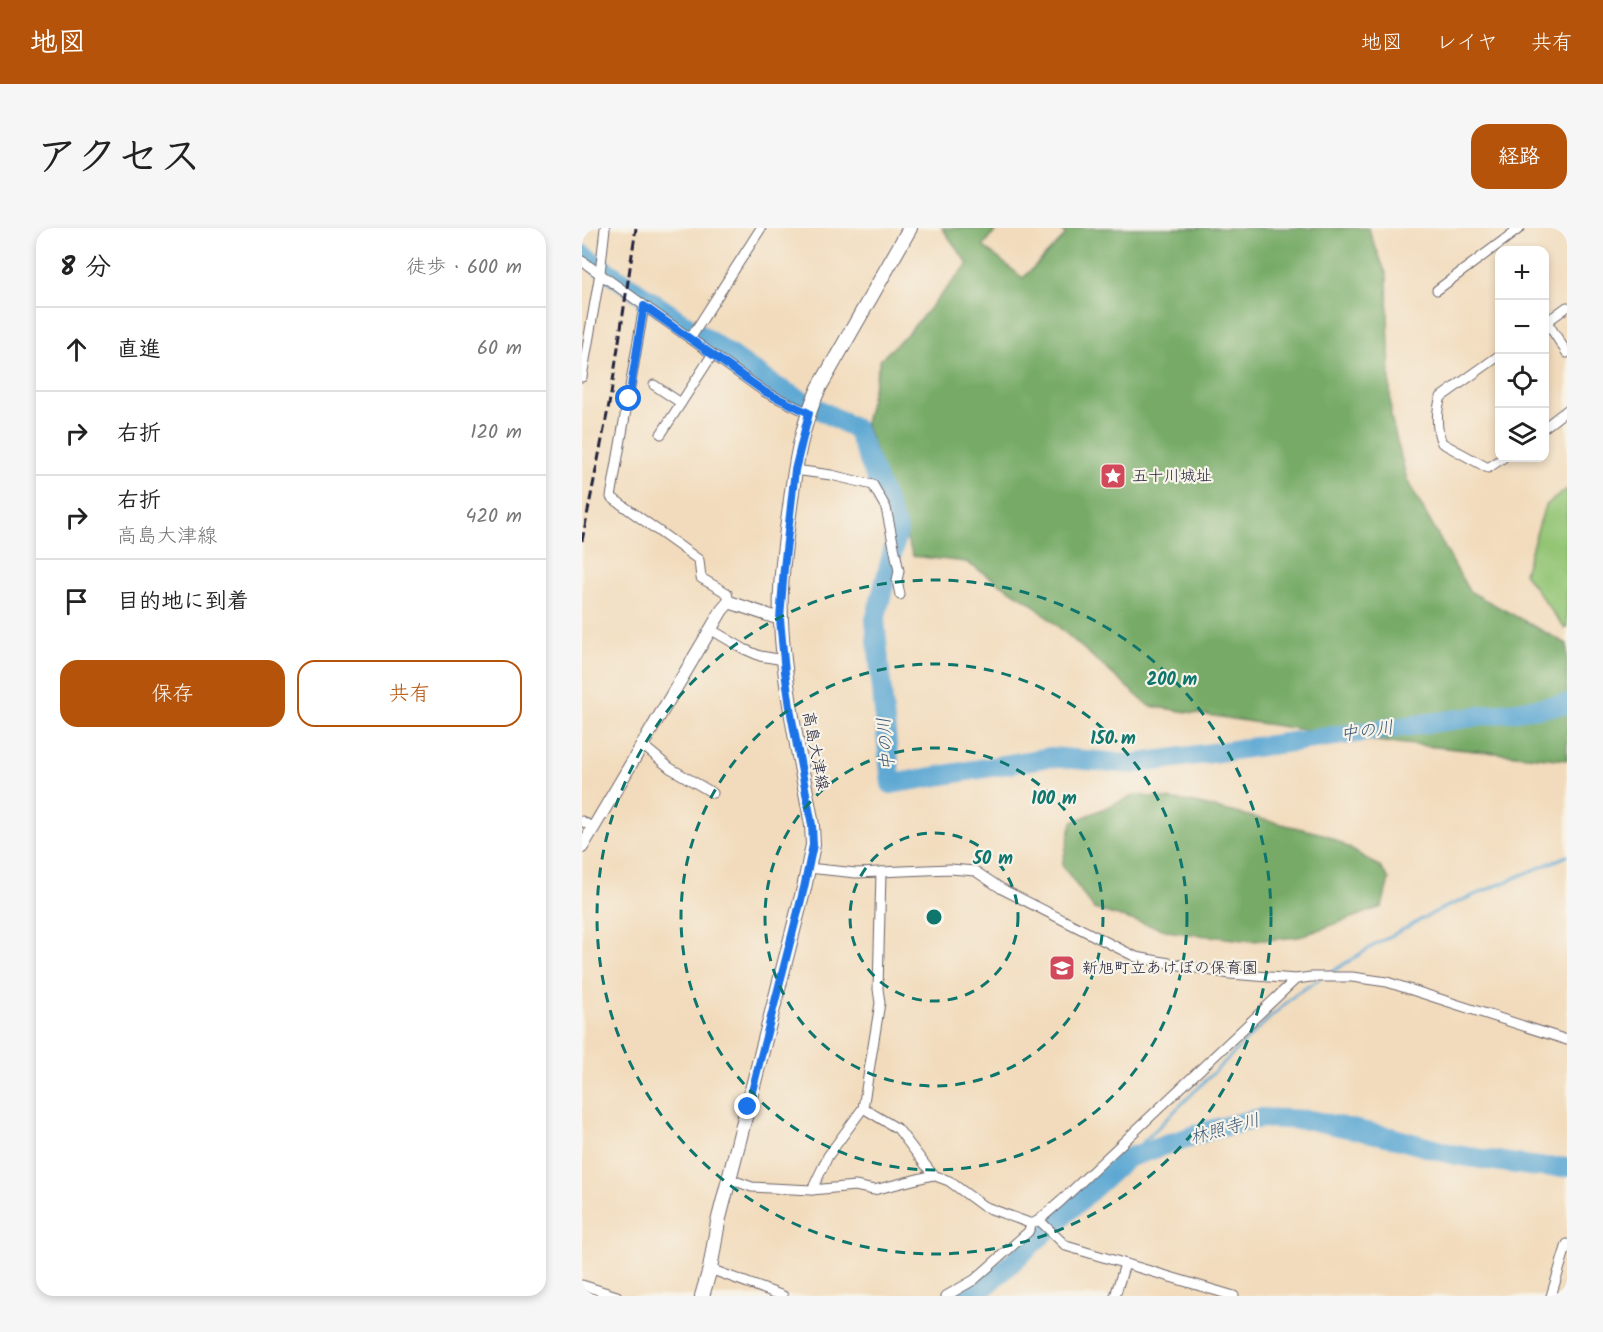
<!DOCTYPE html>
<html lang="ja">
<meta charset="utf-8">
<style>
:root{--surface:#fff;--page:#f6f6f6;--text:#222;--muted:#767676;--line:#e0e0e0;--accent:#b45309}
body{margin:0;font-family:Kalam,"Klee One",sans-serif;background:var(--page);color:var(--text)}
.controls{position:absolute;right:18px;top:18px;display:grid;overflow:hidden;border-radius:12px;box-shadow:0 3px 9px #0003}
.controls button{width:54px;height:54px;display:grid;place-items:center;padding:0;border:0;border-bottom:2px solid var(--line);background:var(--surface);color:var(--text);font:30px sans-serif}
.stop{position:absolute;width:18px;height:18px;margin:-14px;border:4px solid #1a73e8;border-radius:50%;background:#fff}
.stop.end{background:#1a73e8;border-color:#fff;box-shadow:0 2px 6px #0008}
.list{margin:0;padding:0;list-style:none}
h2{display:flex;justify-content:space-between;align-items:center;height:78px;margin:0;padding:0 24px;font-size:26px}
h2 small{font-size:20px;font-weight:400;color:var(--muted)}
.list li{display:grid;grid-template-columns:39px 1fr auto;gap:18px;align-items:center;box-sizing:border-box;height:84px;padding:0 24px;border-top:2px solid var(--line)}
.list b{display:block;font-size:22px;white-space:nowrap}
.list p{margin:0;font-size:20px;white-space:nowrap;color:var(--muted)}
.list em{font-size:20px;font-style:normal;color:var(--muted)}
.actions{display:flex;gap:12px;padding:18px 24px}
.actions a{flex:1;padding:14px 0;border:2px solid var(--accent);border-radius:18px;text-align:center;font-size:21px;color:var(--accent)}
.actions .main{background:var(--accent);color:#fff}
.icon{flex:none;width:33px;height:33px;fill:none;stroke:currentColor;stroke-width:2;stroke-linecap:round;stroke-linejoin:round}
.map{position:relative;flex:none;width:985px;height:1068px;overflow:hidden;border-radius:18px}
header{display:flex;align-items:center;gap:36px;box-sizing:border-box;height:84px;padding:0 30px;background:var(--accent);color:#fff}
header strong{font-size:28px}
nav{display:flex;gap:33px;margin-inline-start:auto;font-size:21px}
.intro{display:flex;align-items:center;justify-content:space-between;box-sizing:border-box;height:144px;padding:0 36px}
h1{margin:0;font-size:42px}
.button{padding:15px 27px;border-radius:18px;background:var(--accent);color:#fff;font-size:21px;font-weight:700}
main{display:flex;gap:36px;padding:0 36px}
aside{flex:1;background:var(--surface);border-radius:18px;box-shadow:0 3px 9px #0003}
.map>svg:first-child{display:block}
.green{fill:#93c575;stroke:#5a7458;stroke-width:1.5}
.forest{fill:#76aa66;stroke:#4c6650;stroke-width:1.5}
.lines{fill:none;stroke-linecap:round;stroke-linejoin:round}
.stream{stroke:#5ba7d3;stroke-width:3}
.river{stroke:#5ba7d3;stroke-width:20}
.minor-casing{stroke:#6b6368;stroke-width:11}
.tertiary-casing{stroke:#6b6368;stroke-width:14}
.secondary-casing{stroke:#6b6368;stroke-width:16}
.minor{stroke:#fff;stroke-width:9}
.tertiary{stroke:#fff;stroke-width:12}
.secondary{stroke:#fff;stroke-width:14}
.rail{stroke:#22223b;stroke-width:3;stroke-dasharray:9 4.5;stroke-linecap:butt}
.route{stroke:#1a73e8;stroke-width:8}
.ring{fill:none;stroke:#0f766e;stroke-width:3;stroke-dasharray:10 8}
.labels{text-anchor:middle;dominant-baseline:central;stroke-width:4.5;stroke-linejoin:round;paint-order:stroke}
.poi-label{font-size:16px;fill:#22223b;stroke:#f7f3e8;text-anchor:start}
.street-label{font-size:16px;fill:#22223b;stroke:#f7f3e8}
.water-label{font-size:18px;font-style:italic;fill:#395778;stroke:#f7f3e8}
.centre{fill:#0f766e;stroke:#f7f3e8;stroke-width:3}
.ring-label{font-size:18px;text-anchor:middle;font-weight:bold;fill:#0f766e;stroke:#f7f3e8;stroke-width:4.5;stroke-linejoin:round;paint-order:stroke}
</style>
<header>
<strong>地図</strong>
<nav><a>地図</a><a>レイヤ</a><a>共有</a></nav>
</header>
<div class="intro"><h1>アクセス</h1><a class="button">経路</a></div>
<main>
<aside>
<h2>8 分<small>徒歩 · 600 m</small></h2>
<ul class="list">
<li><svg class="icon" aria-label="ahead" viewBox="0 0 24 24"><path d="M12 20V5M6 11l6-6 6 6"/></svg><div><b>直進</b></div><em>60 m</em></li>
<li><svg class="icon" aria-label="right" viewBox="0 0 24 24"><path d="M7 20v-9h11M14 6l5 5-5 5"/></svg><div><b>右折</b></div><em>120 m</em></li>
<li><svg class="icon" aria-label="right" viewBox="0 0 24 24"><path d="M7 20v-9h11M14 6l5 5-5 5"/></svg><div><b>右折</b><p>高島大津線</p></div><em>420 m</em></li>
<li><svg class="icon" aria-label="arrive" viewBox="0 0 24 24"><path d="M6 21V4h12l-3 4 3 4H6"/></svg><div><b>目的地に到着</b></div></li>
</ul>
<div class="actions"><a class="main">保存</a><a>共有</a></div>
</aside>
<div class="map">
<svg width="985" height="1068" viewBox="0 0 985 1068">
<rect width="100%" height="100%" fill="#f7f3e8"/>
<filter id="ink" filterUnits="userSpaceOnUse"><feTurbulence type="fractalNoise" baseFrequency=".0167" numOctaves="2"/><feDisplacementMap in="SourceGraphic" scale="12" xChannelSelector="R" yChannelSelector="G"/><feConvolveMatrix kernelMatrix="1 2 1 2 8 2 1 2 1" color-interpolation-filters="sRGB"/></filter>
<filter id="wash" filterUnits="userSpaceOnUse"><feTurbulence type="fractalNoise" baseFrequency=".008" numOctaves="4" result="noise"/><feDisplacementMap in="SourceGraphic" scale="24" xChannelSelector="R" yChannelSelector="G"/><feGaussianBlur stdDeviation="1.35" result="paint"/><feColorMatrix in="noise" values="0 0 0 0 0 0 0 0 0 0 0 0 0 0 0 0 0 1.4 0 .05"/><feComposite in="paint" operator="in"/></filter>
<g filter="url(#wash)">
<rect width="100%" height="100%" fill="#f2dbbc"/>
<path class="green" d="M985,261V399L983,401L942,345L963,278Z"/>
<g class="forest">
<path d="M360,0H416L401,18L441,50L484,7L478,0H786L805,48L809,189L825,252L887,363L985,416V532L793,513L567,478L449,375L384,334L331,328L283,195L298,132L326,105L386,36Z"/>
<path d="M553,567L609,574L745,607L797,638L807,651L800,679L717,709L670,713L591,704L512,681L480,637L490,594Z"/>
</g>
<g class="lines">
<g class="stream">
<path d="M748,745L794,716L857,682L985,628"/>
<path d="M545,930L678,799L715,765L737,752"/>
</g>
<g class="river">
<path d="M0,26L195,159L274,201L316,303L293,392L309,556L468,529L550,536L985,476"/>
<path d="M386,1068L404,1058L545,930L628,902L678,890L728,892L808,909L873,927L955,939H985"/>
</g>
</g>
</g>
<g filter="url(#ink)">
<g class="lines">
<g class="minor-casing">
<g id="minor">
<path d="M0,33L183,164L227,185"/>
<path d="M855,62L938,0"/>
<path d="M62,78L29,269L117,332L119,350L145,365L147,374"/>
<path d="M963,91L985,125"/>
<path d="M963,95L985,79"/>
<path d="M108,111L179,0"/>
<path d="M918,127L859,169C854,183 854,202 860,215L906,240L921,230"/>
<path d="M0,149L18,45L23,0"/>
<path d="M72,157L99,175"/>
<path d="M963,199L985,182"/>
<path d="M79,206L130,127"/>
<path d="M213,242L249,247L291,257L304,280L317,343L315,352L318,367"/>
<path d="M128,401L162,421L178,428L202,432"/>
<path d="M59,516L88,540L131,565"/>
<path d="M0,593L11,600"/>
<path d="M226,640L274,645L368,641L393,643L420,661L554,729L648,746L714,751L729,749H770L805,754L985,812"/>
<path d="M281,880L316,901L351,947"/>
<path d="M147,951L170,959L230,962L273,958L292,962L351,947L367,953L401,978L450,996"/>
<path d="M230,962L246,928L281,880L298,775L296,761L299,644"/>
<path d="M457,992L484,1018L652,1068"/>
<path d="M128,1041L201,1068"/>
<path d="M0,1057L35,1068"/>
<path d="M364,1068L392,1052L446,1004L450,996L457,992L479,973L714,751"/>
<path d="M533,1068L543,1036"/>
<path d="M969,1068L985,1016"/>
</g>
</g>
<g class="tertiary-casing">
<path id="tertiary" d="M0,619L140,382L147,374L198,391"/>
</g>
<g class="secondary-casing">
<path id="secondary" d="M120,1068L128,1041L136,994L222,660L231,617L230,597C218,529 202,462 199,393C197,356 203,316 208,279C213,238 219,198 237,160L328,0"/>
</g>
<use href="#minor" class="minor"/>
<use href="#tertiary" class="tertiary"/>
<use href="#secondary" class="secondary"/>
<path class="rail" d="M0,313L29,166L54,0"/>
</g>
</g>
<g class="lines" filter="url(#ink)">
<path class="route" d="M47,171L62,78L183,164L227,185L213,242L202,340L198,391L203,444L209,486L230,597L231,617L222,660L166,879"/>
</g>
<g class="ring">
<circle cx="352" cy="689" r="84"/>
<circle cx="352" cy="689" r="169"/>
<circle cx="352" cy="689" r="253"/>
<circle cx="352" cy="689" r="337"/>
</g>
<defs>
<g id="sight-square" transform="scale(1.35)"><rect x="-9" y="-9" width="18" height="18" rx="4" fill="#d1495b" stroke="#f7f3e8"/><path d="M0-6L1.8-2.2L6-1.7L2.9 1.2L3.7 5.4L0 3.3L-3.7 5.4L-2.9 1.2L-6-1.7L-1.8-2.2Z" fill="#fff"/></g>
<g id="school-square" transform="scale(1.35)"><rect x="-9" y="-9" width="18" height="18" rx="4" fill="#d1495b" stroke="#f7f3e8"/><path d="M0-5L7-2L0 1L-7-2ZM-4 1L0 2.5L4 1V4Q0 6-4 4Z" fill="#fff"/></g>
</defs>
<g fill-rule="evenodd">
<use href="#sight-square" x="531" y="248"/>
<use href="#school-square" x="480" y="740"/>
</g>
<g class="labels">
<g class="poi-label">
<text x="550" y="248">五十川城址</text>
<text x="500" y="740">新旭町立あけぼの保育園</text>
</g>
<g class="street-label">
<text transform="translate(233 523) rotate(79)">高島大津線</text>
</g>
<g class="water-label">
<text transform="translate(785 504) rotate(-8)">中の川</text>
<text transform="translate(305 516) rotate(-95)">中の川</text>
<text transform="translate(643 902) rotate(-15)">林照寺川</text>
</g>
</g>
<circle cx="352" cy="689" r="9" class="centre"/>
<g class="ring-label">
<text x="590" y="457">200 m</text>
<text x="531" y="516">150 m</text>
<text x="472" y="576">100 m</text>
<text x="411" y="636">50 m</text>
</g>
</svg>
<div class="controls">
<button>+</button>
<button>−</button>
<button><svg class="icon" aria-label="locate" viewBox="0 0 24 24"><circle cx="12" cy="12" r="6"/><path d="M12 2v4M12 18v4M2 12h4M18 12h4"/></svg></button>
<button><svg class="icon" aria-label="layers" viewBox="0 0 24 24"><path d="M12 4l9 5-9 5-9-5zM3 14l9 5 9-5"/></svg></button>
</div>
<div class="stop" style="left:47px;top:171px"></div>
<div class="stop end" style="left:166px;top:879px"></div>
</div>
</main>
